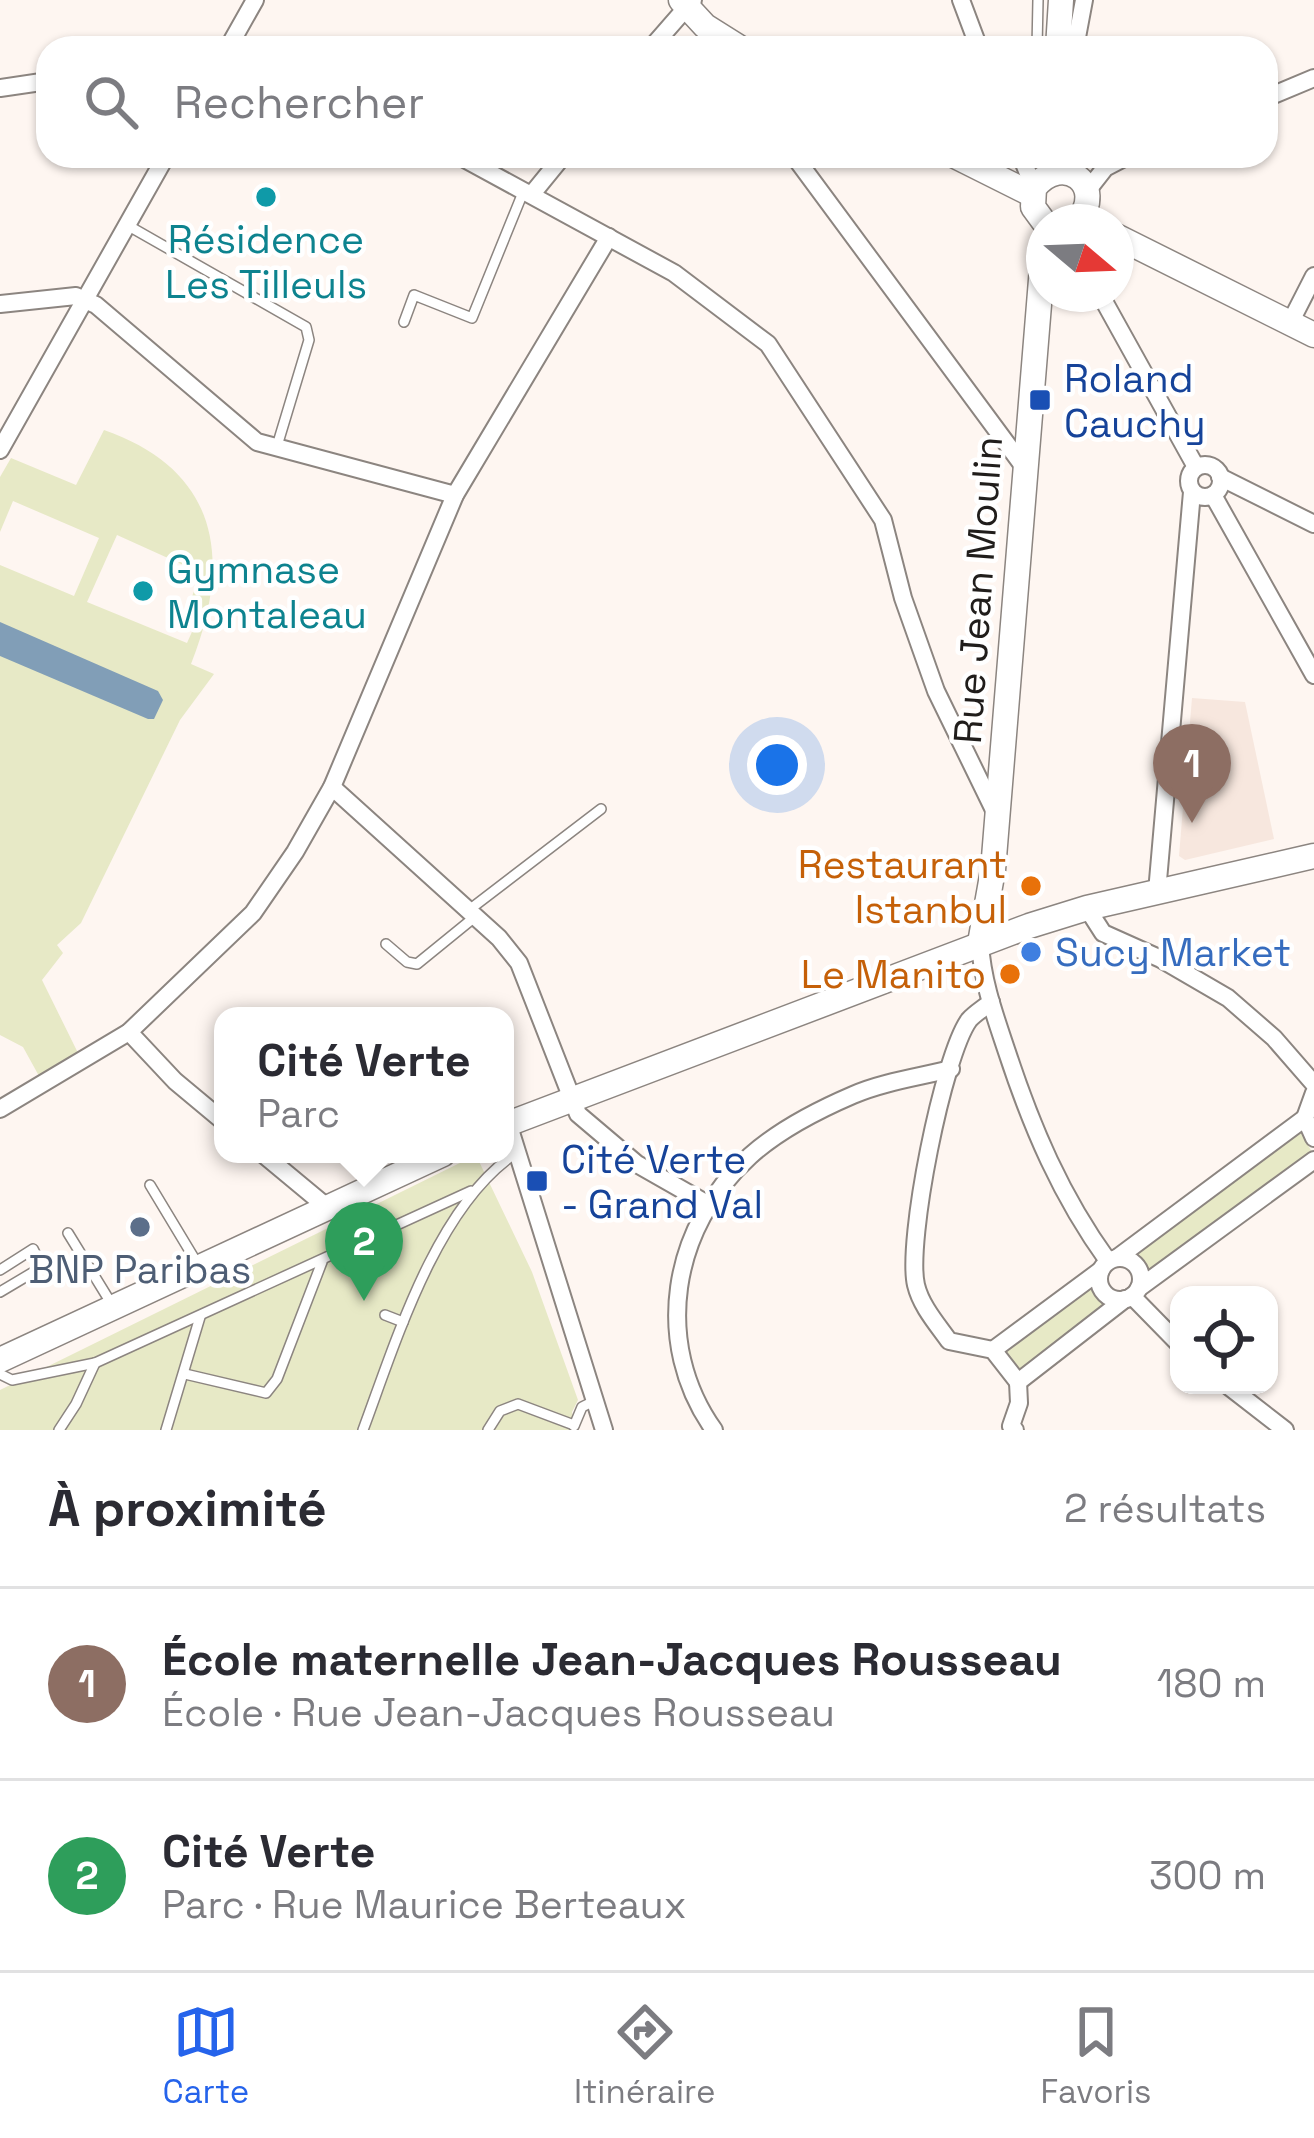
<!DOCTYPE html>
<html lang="fr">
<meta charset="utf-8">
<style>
:root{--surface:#fff;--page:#f7f7f7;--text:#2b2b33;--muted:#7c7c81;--line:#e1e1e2;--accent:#2563eb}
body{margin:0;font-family:"Space Grotesk",sans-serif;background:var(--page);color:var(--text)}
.controls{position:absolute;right:36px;bottom:36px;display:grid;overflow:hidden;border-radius:24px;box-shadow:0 3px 9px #0004}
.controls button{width:108px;height:108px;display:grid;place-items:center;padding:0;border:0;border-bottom:3px solid var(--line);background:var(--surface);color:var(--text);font:60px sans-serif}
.compass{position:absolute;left:1026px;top:204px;width:108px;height:108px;border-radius:50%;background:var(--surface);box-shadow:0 3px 9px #0004;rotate:109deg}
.you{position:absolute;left:777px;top:765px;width:42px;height:42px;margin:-30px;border:9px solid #fff;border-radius:50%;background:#1a73e8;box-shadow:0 0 0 18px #1a73e833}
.badge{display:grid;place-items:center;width:78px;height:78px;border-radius:50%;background:var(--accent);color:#fff;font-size:39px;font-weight:700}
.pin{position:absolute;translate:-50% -99px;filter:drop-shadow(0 3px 6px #0008)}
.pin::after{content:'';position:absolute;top:63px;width:42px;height:36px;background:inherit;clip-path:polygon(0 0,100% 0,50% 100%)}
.popup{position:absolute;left:214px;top:1007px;width:300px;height:156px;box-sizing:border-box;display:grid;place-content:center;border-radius:24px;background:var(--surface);filter:drop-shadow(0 3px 9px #0005);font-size:39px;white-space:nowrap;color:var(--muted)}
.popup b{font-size:45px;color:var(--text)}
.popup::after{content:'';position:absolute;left:50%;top:100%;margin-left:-24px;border:24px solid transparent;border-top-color:var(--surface)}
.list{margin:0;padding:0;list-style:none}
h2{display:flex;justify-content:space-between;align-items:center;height:156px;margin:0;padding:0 48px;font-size:51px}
h2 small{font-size:39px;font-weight:400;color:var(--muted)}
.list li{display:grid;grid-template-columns:78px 1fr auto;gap:36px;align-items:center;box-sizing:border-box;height:192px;padding:0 48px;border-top:3px solid var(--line)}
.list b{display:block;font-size:45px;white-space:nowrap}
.list p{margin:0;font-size:39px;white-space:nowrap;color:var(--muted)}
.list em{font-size:39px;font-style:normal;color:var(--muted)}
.icon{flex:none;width:66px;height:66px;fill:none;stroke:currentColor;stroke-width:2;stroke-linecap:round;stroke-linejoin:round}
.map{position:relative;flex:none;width:1314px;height:1430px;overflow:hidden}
.search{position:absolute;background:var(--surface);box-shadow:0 3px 9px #0004;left:36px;right:36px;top:36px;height:132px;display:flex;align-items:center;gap:30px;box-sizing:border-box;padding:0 42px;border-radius:36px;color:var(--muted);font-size:45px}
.sheet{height:540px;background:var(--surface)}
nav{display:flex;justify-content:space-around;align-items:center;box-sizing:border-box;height:168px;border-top:3px solid var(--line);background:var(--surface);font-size:33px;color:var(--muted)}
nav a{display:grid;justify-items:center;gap:6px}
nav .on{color:var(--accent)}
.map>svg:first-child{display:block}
.built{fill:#f7e7de}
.green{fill:#e7e9c6;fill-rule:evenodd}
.water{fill:#819eb7}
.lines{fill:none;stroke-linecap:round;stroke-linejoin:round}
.lane-casing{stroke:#8c8580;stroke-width:12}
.street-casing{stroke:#8c8580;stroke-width:20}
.secondary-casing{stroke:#8c8580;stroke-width:27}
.lane{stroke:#fff;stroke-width:9}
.street{stroke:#fff;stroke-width:16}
.secondary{stroke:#fff;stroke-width:24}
.culture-dot{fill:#0f9aa8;stroke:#fff;stroke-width:4.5}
.transit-dot{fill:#1a4fb4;stroke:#fff;stroke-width:4.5}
.food-dot{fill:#e8710a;stroke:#fff;stroke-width:4.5}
.shop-dot{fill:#3f7fe0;stroke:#fff;stroke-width:4.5}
.service-dot{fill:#5c6f8a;stroke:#fff;stroke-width:4.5}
.labels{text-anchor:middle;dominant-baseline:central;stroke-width:9;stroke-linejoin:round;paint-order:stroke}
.culture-label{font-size:39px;fill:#0d838f;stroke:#fff}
.transit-label{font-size:39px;fill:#164399;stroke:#fff;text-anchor:start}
.street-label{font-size:39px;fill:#201d1b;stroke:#fff}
.food-label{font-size:39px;fill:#c56008;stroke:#fff;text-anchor:end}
.shop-label{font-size:39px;fill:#366cbe;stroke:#fff;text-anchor:start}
.service-label{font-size:39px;fill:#4e5e75;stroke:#fff}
</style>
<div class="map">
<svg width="1314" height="1430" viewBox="0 0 1314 1430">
<rect width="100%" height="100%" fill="#fef6f1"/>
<path class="built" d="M1192,698L1245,702L1274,839L1185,860L1179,856Z"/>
<g class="green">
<path d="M104,430C221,471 232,561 191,664L214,674L180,720L81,923L57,945L63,953L42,980L78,1053L39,1076L23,1047L0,1035V565L74,596L99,538L13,501L0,532V477L11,458L76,485ZM117,535L201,573L183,620L195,625L187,643L87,602Z"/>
<path d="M1300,1131L1312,1152L1146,1272L1134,1256Z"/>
<path d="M476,1155L532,1272L578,1400L572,1412L576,1430H0V1390Z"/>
<path d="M1092,1284L1107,1302L1021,1370L1018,1368L1005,1350Z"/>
</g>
<path class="water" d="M0,622L158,691L163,700L154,719H148L0,656Z"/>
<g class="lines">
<g class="lane-casing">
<g id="lane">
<path d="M1037,48L1038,0"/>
<path d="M127,225L306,327L309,340L277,446"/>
<path d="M404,322L414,295L472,318L524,190"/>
<path d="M469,910L601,809"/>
<path d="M386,944L407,962L417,964L476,916"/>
<path d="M150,1185L197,1263"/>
<path d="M68,1233L111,1303"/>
<path d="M0,1270L33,1249L42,1267L0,1292"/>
<path d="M385,1315L403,1322"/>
<path d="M0,1374L12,1380L95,1363L471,1191"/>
<path d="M185,1374L266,1393L277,1379L322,1262"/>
<path d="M574,1426L582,1407L596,1400"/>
<path d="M59,1430L76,1404L95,1363"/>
<path d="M166,1430L200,1317"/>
<path d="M363,1430C395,1344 434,1214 509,1158L508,1140"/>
<path d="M488,1430L500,1411L518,1404L574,1425"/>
</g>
</g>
<g class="street-casing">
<g id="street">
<path d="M961,0L979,48"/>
<path d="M228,48L255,0"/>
<path d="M651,48L693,0"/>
<path d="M1075,48L1084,0"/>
<path d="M0,88L48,81"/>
<path d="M1266,98L1314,78"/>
<path d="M459,156L674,273L768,344L883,520L903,598L936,691L995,812"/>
<path d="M794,156L1024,467"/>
<path d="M1021,156L1034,188"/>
<path d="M1087,191L1105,168L1128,156"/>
<path d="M532,194L563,156"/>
<path d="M1100,294L1196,467"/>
<path d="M0,304L76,296L96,305L257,442L455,495"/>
<path d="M1290,323L1314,276"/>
<path d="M0,450L166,156"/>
<circle cx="1205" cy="481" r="16"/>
<path d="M1220,477L1314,524"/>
<path d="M1213,495L1314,675"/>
<path d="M332,787L499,938L519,963L578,1114L637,1164L709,1205"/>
<path d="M1157,892L1192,492"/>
<path d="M1087,908L1103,933L1161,959L1228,998L1274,1038L1314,1084"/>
<path d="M980,943C982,981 995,1016 1007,1052C1032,1128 1061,1196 1108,1261"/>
<path d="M991,1002C984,1008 974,1014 969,1020C943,1056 906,1242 916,1285C921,1306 937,1324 949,1341L993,1350L1018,1382"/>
<path d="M129,1032L175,1081L223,1121"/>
<path d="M1314,1093L1305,1118L1314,1138"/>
<path d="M0,1109L129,1032L253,913L295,852L332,787L455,495L609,237"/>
<path d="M508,1123L604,1430"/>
<path d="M263,1154L328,1208"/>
<path d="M1117,1258L1305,1118"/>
<circle cx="1120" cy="1279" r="21"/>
<path d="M1139,1288L1314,1160"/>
<path d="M1132,1296L1179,1344"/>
<path d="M993,1350L1101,1270"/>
<path d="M1018,1382L1125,1299"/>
<path d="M1227,1385L1285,1430"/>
<path d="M714,1430C652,1343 671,1227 750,1156C779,1130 818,1110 853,1095C883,1082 919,1077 951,1069"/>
<path d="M1015,1430L1011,1426L1019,1403L1018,1382"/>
</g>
</g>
<g class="secondary-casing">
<g id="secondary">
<path d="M681,0L705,26L740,48"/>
<path d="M1058,48L1061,0"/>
<path d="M955,156L1033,195"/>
<path d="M1044,222L1033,207L1034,188C1063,151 1108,186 1077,222"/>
<path d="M1116,236L1314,335"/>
<path d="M980,943L993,870L1044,243"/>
<path d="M505,1125L1029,926L1087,908L1314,856"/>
<path d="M0,1360L443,1154"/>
</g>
</g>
<use href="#lane" class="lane"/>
<use href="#street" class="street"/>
<use href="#secondary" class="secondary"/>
</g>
<g class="culture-dot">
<circle cx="266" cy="197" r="12"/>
<circle cx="143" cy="591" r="12"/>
</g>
<g class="transit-dot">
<rect x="1028" y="388" width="24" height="24" rx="6"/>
<rect x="525" y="1169" width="24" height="24" rx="6"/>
</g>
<g class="food-dot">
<circle cx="1031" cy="886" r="12"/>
<circle cx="1010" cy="974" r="12"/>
</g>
<circle class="shop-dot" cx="1031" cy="952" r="12"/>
<circle class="service-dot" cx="140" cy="1227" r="12"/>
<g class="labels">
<g class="culture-label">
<text x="266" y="239">Résidence<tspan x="266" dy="45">Les Tilleuls</tspan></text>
<text x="167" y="569" text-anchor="start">Gymnase<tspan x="167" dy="45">Montaleau</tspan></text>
</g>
<g class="transit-label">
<text x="1064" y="378">Roland<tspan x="1064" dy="45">Cauchy</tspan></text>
<text x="561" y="1159">Cité Verte<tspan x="561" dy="45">- Grand Val</tspan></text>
</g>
<g class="street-label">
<text transform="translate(978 590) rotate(-86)">Rue Jean Moulin</text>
</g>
<g class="food-label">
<text x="1007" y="864">Restaurant<tspan x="1007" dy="45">Istanbul</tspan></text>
<text x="986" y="974">Le Manito</text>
</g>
<g class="shop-label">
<text x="1055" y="952">Sucy Market</text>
</g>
<g class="service-label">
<text x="140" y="1269">BNP Paribas</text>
</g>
</g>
</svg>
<div class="controls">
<button><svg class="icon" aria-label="locate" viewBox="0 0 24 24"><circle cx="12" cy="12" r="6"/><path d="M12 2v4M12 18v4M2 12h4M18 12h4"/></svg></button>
</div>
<svg class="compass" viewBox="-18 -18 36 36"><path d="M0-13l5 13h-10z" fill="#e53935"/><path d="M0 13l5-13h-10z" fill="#7c7c81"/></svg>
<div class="you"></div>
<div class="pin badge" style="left:1192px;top:823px;background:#8d6e63">1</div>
<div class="pin badge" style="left:364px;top:1301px;background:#2e9e5b">2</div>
<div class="popup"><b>Cité Verte</b>Parc</div>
<div class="search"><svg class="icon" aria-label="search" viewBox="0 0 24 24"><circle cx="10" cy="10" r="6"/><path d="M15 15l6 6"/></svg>Rechercher</div>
</div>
<section class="sheet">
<h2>À proximité<small>2 résultats</small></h2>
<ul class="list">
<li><span class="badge" style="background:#8d6e63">1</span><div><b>École maternelle Jean-Jacques Rousseau</b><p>École · Rue Jean-Jacques Rousseau</p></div><em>180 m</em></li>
<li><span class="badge" style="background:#2e9e5b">2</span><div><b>Cité Verte</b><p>Parc · Rue Maurice Berteaux</p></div><em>300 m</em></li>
</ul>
</section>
<nav>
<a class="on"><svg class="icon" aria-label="map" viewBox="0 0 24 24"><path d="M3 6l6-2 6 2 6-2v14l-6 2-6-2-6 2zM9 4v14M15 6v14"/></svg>Carte</a>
<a><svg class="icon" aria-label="directions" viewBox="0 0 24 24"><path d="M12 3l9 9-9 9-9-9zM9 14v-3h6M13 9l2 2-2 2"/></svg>Itinéraire</a>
<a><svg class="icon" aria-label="saved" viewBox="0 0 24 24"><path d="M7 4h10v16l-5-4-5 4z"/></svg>Favoris</a>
</nav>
